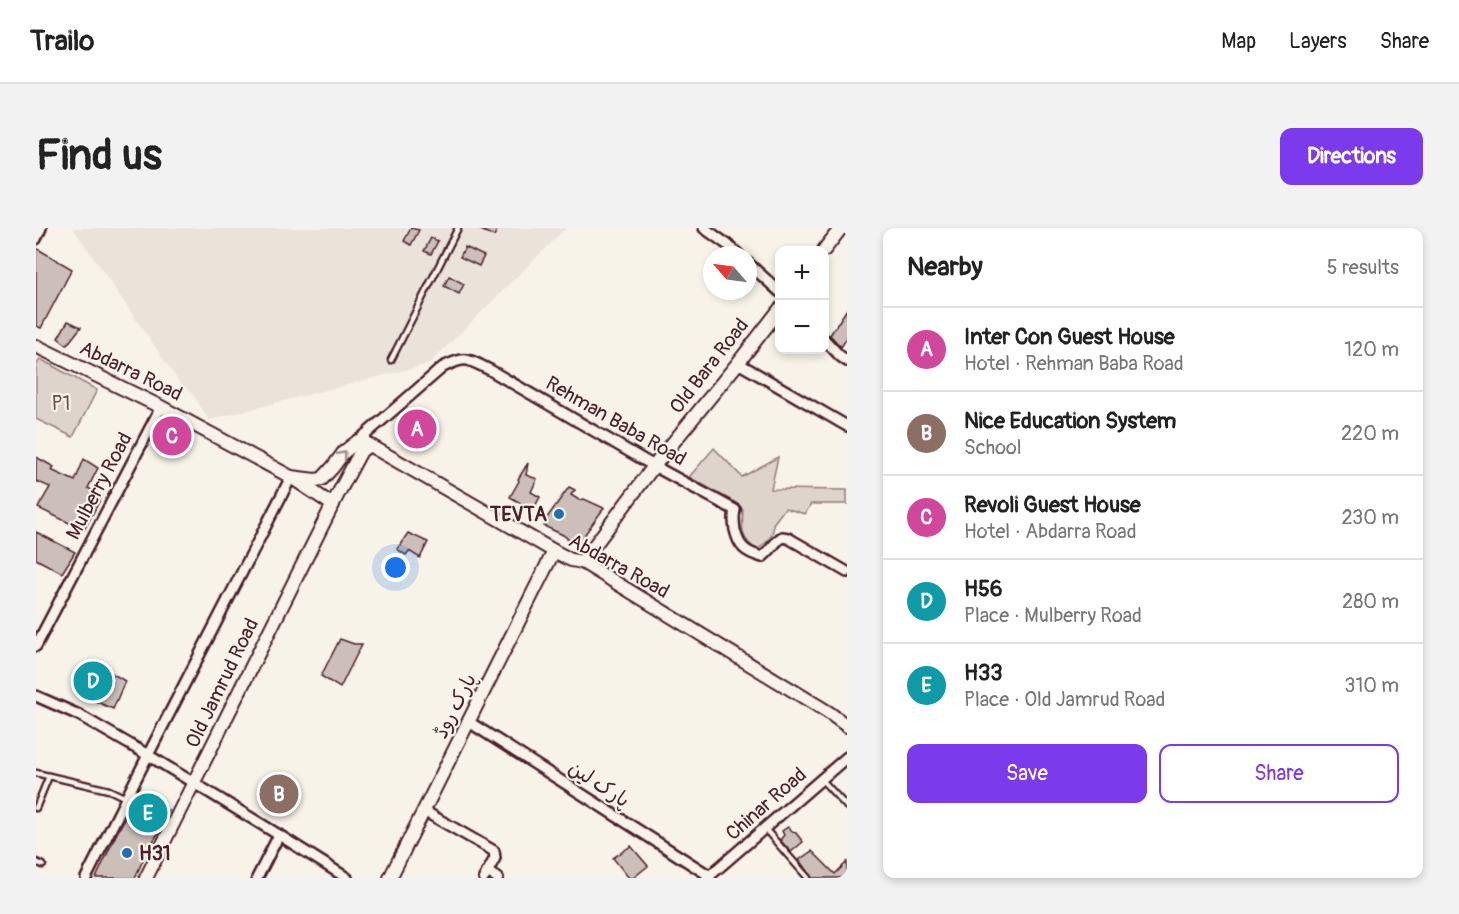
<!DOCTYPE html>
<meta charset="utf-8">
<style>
:root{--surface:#fff;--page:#f2f2f2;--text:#222;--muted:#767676;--line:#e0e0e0;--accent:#7c3aed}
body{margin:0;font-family:Pangolin,"Playpen Sans Arabic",sans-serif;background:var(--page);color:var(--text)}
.controls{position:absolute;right:18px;top:18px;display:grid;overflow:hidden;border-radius:12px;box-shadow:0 3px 9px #0003}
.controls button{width:54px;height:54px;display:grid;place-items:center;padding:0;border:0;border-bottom:2px solid var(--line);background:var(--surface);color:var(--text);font:30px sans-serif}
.compass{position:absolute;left:667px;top:18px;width:54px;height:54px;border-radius:50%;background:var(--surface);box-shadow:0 3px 9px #0003;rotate:298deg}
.you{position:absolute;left:360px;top:340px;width:21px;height:21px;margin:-15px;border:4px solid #fff;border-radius:50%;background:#1a73e8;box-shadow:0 0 0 9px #1a73e833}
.badge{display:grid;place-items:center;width:39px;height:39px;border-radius:50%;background:var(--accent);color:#fff;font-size:20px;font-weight:700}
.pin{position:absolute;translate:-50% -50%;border:3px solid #fff;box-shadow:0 2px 6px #0006}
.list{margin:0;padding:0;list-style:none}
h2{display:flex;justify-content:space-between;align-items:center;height:78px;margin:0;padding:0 24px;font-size:26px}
h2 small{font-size:20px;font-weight:400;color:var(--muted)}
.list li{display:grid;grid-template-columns:39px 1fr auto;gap:18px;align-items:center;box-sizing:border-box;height:84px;padding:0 24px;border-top:2px solid var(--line)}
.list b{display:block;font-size:22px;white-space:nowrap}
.list p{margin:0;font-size:20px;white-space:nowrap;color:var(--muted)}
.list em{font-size:20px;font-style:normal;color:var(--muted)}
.actions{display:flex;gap:12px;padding:18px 24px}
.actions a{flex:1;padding:14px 0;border:2px solid var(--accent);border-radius:12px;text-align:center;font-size:21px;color:var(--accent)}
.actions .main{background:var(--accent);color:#fff}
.map{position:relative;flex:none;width:811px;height:650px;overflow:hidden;border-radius:12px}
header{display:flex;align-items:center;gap:36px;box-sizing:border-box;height:84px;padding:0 30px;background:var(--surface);border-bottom:2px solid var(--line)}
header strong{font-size:28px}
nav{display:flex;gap:33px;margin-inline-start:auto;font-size:21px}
.intro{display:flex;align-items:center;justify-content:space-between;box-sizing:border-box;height:144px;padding:0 36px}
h1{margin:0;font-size:42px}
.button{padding:15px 27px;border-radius:12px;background:var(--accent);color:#fff;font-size:21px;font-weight:700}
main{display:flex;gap:36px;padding:0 36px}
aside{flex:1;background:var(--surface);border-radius:12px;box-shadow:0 3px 9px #0003}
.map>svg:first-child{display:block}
.built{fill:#eae3da}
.green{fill:#ded4cc;stroke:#947a7c;stroke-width:1.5}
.building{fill:#ccbfb9;stroke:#4a1f2b;stroke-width:1.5}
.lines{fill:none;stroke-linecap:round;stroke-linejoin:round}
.lane-casing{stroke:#4a1f2b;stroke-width:9}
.street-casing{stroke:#4a1f2b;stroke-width:14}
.secondary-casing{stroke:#4a1f2b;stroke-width:16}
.lane{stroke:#f7f3e8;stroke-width:4.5}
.street{stroke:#f7f3e8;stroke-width:9}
.secondary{stroke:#f7f3e8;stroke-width:12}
.oneway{stroke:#a0898a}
.poi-dot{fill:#1f6fb2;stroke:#f7f3e8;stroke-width:2}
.labels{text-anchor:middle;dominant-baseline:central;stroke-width:4.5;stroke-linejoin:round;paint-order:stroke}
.street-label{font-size:20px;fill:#4a1f2b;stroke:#f7f3e8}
.park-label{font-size:20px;fill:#6f4c53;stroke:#f7f3e8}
.poi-label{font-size:20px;font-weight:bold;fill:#4a1f2b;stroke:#f7f3e8;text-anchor:end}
</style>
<header>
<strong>Trailo</strong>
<nav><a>Map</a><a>Layers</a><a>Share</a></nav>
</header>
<div class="intro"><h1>Find us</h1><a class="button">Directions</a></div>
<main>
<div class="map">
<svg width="811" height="650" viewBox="0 0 811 650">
<rect width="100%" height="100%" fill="#f7f3e8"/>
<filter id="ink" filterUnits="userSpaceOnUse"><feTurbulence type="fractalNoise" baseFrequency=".0167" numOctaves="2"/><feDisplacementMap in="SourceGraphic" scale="12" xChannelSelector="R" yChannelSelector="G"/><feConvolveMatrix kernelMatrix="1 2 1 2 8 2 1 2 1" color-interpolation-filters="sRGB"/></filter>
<g filter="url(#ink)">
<path class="built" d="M37,0H530L393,136L173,192L156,165L144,155Z"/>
<g class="green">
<path d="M4,131L61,162L37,209L0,191V139Z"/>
<path d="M678,220L706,249L742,229L735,261L811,262V276H775L769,286L749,280L737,296C739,308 730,315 721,322C704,310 706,301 707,282L700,275L653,249Z"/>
</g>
<g class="building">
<path d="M375,0L383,2L375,17L368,13Z"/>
<path d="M440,0H462L458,8Z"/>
<path d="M395,10L402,13L395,26L388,23Z"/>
<path d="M429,19L448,28L443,38L424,29Z"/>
<path d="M0,20L36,41L5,100L0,98Z"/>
<path d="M413,48L428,56L423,66L408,58Z"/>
<path d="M811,81V110L805,119L794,107Z"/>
<path d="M32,93L45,99L31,117L22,110Z"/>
<path d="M0,229L18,239L15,242L39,253L48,231L62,240L52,260L66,268L48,302L2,280L14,259L0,253Z"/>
<path d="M492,235L490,247L501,251L495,264L504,269L497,282L474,269L483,253L482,251Z"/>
<path d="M533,259L539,262L535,267L543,272L548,271L568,280L549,306L550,308L542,319L527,307L508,298L512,294L510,291Z"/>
<path d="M0,304L39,324L26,345L0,331Z"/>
<path d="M372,305L392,314L384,330L373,323L370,327L361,321Z"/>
<path d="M304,411L318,416H326L304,460L285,448Z"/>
<path d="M57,434L89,453L77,481L61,474L43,463Z"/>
<path d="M101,568L133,583L122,604H123L111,623L99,650H60L80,607Z"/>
<path d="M752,599L756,603L759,604L767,614L755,624L744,612L748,607L746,603Z"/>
<path d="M595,618L612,638L597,650H593L577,630Z"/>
<path d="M776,623L799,646L811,634V650H776L763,632Z"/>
</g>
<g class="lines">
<g class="lane-casing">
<g id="lane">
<path d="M355,132L422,0"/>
<path d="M0,545L73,562L90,570"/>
<path d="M786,552L811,579"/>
<path d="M0,580L13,548"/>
<path d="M729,601L772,650"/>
<path d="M0,634L7,637"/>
</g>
</g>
<g class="street-casing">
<g id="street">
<path d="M668,0L692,17L703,27"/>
<path d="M0,11L5,0"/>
<path d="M712,35L744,64"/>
<path d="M788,111L804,128L811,133"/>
<path d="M702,135L811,198"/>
<path d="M322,213L407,139C431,127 431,131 454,142L618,238L699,282C697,289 698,295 699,302C703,319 709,324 726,329C735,323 738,314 746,309L752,310L811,344"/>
<path d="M0,418L125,179"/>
<path d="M0,468L43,487L112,527L243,607L311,650"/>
<path d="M433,494L674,648"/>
<path d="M388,583L458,623L459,630L448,650"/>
<path d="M451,644L462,650"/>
<path d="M50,650L112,527L255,249"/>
<path d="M221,650L243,607"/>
<path d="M671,650L811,529"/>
</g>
</g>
<g class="secondary-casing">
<g id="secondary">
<path d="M788,22L805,0"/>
<path d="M0,118L125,179L255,249L297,277"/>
<path d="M255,249L279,252L286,251L297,239L308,224L322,213L328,214L518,323L535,332L546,334L792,484L811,498"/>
<path d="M546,334L618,238L702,135L744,81"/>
<path d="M110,650L302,266L325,223L333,217"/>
<path d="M354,650L518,323"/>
</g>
</g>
<use href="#lane" class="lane"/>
<use href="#street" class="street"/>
<use href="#secondary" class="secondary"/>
</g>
<defs><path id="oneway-chevron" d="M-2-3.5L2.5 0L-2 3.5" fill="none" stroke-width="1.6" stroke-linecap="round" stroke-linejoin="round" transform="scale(1.5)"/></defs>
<use class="oneway" href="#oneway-chevron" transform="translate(307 227) rotate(-49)"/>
</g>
<g class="poi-dot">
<circle cx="523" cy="286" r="6"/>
<circle cx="91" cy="625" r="6"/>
</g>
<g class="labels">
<g class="street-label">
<text transform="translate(673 138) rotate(-52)">Old Bara Road</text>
<text transform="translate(95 143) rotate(26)">Abdarra Road</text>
<text transform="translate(580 193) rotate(30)">Rehman Baba Road</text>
<text transform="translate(63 258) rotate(-62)">Mulberry Road</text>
<text transform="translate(583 338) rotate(29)">Abdarra Road</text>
<text transform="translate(186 455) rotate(-64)">Old Jamrud Road</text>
<text transform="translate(419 478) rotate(-63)">پارک روڈ</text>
<text transform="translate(563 556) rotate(33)">پارک لین</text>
<text transform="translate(730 576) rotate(-41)">Chinar Road</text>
</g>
<g class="park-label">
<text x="25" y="175">P1</text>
</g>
<g class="poi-label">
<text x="511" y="286">TEVTA</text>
<text x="103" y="625" text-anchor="start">H31</text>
</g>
</g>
</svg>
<div class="controls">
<button>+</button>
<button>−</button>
</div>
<svg class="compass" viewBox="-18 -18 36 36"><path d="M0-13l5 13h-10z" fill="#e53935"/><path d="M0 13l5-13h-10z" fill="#767676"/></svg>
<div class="you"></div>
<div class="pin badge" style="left:381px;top:201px;background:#d1479c">A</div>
<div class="pin badge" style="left:243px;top:566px;background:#8d6e63">B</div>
<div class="pin badge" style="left:136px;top:208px;background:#d1479c">C</div>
<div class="pin badge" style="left:57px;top:453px;background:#0f9aa8">D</div>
<div class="pin badge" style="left:112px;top:585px;background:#0f9aa8">E</div>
</div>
<aside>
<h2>Nearby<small>5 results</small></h2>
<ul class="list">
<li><span class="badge" style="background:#d1479c">A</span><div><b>Inter Con Guest House</b><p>Hotel · Rehman Baba Road</p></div><em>120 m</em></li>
<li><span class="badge" style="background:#8d6e63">B</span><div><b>Nice Education System</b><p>School</p></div><em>220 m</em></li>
<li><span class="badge" style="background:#d1479c">C</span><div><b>Revoli Guest House</b><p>Hotel · Abdarra Road</p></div><em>230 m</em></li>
<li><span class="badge" style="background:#0f9aa8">D</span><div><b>H56</b><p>Place · Mulberry Road</p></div><em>280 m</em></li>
<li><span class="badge" style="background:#0f9aa8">E</span><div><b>H33</b><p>Place · Old Jamrud Road</p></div><em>310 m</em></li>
</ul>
<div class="actions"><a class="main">Save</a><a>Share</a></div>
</aside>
</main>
